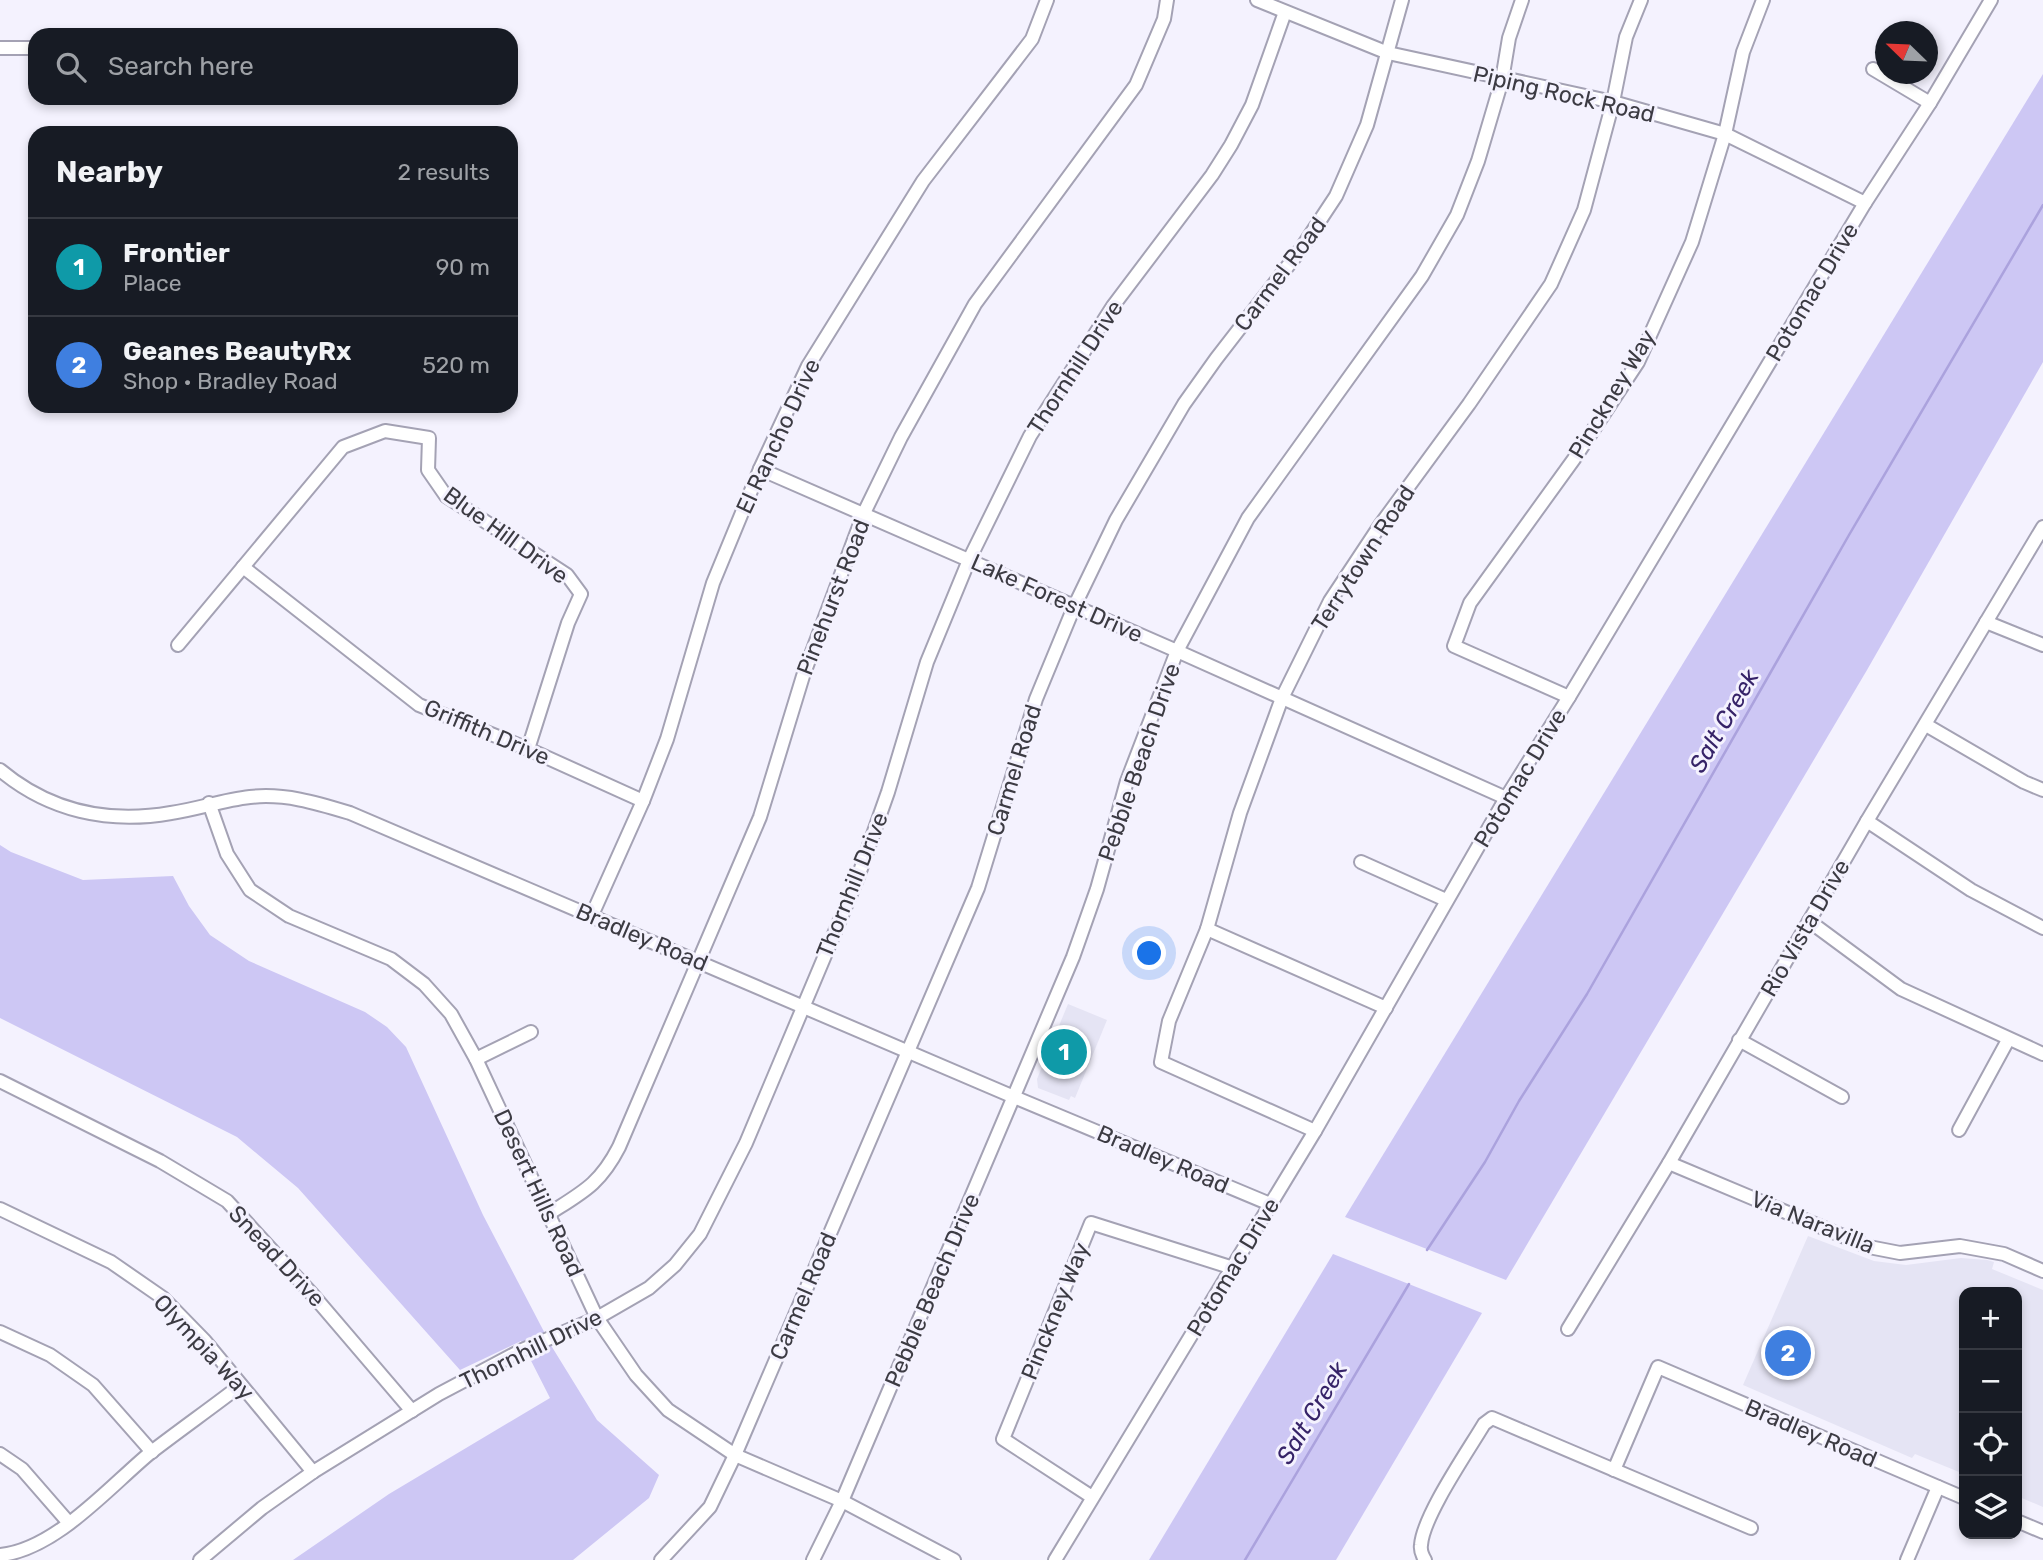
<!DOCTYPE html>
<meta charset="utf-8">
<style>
:root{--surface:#171b24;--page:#242831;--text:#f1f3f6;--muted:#9ea1a6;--line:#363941;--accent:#8c9099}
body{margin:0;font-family:Rubik,sans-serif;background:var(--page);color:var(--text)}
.controls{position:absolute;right:21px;bottom:21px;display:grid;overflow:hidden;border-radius:14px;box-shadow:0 4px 10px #0003}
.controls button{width:63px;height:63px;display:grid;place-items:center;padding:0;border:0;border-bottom:2px solid var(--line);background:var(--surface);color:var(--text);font:35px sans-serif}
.compass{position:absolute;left:1875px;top:21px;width:63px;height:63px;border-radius:50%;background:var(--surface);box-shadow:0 4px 10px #0003;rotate:293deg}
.you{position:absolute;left:1150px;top:954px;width:24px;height:24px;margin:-18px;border:5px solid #fff;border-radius:50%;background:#1a73e8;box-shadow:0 0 0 10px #1a73e833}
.badge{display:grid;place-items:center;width:46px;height:46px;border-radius:50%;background:var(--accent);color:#fff;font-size:23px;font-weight:700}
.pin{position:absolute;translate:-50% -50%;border:4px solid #fff;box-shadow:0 2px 7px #0006}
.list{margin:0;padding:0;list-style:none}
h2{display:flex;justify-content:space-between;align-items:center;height:91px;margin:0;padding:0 28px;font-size:30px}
h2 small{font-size:23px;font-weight:400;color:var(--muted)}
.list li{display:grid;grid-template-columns:46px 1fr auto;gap:21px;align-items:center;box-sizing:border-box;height:98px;padding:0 28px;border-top:2px solid var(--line)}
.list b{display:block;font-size:26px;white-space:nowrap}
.list p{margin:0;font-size:23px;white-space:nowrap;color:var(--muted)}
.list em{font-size:23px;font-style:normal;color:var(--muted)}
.icon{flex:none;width:38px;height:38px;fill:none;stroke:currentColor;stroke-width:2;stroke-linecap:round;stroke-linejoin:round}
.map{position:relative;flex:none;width:2043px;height:1560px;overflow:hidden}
.search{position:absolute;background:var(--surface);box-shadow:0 4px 10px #0003;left:28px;top:28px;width:490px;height:77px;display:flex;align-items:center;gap:18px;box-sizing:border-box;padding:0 24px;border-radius:21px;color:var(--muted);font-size:26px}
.panel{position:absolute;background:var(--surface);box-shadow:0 4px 10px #0003;left:28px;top:126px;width:490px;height:287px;border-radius:21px}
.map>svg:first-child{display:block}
.built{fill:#e5e4f4}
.green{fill:#cdc7f4}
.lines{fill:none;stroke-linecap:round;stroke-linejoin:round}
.stream{stroke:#aba2dd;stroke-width:2.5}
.minor-casing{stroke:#a4a2b4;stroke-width:16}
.minor{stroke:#fff;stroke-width:12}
.labels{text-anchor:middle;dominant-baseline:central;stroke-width:6;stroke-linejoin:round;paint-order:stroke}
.street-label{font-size:23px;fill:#3c3b43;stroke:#f4f2fe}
.water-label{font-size:24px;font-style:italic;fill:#362368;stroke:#f4f2fe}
</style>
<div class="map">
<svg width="2043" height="1560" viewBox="0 0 2043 1560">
<rect width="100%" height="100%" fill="#f4f2fe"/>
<g class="built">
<path d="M1068,1004L1107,1020L1075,1098L1071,1096L1069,1100L1038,1088L1037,1079Z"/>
<path d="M1808,1236L1874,1261L1906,1265L1961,1258L1987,1260L1994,1262L1992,1269L2043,1290V1507L2017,1496V1292H1964V1474L1915,1454L1912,1458L1743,1385Z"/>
</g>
<g class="green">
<path d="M2043,74V362L1867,670L1506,1280L1345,1217Z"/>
<path d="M0,845L11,852L83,880L173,876L189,906L210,935L249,961L365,1012L387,1027L406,1047L483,1215L552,1347L597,1420L659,1475L649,1498L573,1560H293L389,1494L550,1398L521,1341L460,1370L298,1188L237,1137L0,1018Z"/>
<path d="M1333,1254L1482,1313L1336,1560H1149Z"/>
</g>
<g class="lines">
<g class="stream">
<path d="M1427,1250L1485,1162L1519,1101L1587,994L1849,535L2043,205"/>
<path d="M1245,1560L1409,1284"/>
</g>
<g class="minor-casing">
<g id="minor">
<path d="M1257,0L1388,53L1613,102L1725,134L1865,203"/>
<path d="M0,48H35"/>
<path d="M1873,69L1930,103"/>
<path d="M760,469L1177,651L1506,798"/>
<path d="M243,567L419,705L528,749L643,801"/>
<path d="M1986,622L2043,645"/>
<path d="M178,645L343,447L385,431L429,438L428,470L446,496L567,575L581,594L568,623L528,749"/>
<path d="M1569,697L1454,646L1470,603L1574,459L1638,362L1692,242L1725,134L1743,52L1763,0"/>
<path d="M1926,725L2024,782L2043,790"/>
<path d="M0,770C49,811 108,824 171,813C198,809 223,800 250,797C285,793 317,803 350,813L1014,1097L1270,1204"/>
<path d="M209,803L227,854L250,890L289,916L391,959L424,984L451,1014L476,1059L597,1318L636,1375L668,1410L735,1455L842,1501L954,1560"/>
<path d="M1867,821L1971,890L2043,928"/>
<path d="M1361,862L1446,900"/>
<path d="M592,915L643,801L667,739L713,583L760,469L808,366L923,181L1032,39L1047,0"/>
<path d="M1809,921L1901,989L2043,1054"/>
<path d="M1207,929L1386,1008"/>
<path d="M1739,1040L1842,1097"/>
<path d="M476,1059L531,1032"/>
<path d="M0,1081L160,1161L227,1201L312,1294L412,1411"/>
<path d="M1959,1130L2008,1040"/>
<path d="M1315,1131L1161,1062L1169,1021L1207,929L1240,813L1282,698L1330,601L1381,524L1469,404L1551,284L1584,210L1613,102L1626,37L1641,0"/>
<path d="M1669,1163L1869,1247L1900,1253L1960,1246L2004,1254L2043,1271"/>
<path d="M0,1209L111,1262L163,1298L205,1341L313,1472"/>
<path d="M550,1213C583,1192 600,1184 619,1147L760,817L803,676L864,513L901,437L975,304L1136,85L1164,19L1167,0"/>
<path d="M1568,1329L1669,1163L1867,821L2043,527"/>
<path d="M0,1332L50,1355L93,1385L152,1452"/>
<path d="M0,1454L22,1469L69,1523"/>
<path d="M1614,1470L1658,1367L1964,1498"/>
<path d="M1092,1497L1003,1439L1091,1223L1233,1268"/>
<path d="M2017,1521L2043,1532"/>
<path d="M0,1555C55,1550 109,1487 150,1453C180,1430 211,1408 241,1385"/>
<path d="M200,1560L262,1508L313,1472L439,1394L522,1350L597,1318L649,1288L675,1265L700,1234L746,1143L858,877L888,792L927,662L969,560L1030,436L1113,306L1212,175L1231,145L1252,105L1285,12"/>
<path d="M661,1560L710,1507L735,1455L978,888L1036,699L1074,607L1116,520L1184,404L1216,359L1301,249L1336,196L1367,125L1402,0"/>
<path d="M813,1560L842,1501L1073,957L1097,889L1127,781L1177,651L1248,518L1422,276L1457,215L1478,161L1502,80L1509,38L1522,0"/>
<path d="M1055,1560L1315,1131L1506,798L1569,697L1865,203L1930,103L1991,0"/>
<path d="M1425,1560C1422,1555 1420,1551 1421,1545C1423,1516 1468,1451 1484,1424L1492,1418L1751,1528"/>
<path d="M1907,1560L1938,1487"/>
</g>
</g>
<use href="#minor" class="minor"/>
</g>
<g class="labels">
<g class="street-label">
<text transform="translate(1564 94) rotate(13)">Piping Rock Road</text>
<text transform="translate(1280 274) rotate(-53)">Carmel Road</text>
<text transform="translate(1812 292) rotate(-59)">Potomac Drive</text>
<text transform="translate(1075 367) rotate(-57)">Thornhill Drive</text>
<text transform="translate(1612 394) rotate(-59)">Pinckney Way</text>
<text transform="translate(778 436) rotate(-65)">El Rancho Drive</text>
<text transform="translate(506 535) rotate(36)">Blue Hill Drive</text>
<text transform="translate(1363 558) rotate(-57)">Terrytown Road</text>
<text transform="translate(833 597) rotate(-69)">Pinehurst Road</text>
<text transform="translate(1057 598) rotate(24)">Lake Forest Drive</text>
<text transform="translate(487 732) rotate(23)">Griffith Drive</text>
<text transform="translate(1139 762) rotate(-71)">Pebble Beach Drive</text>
<text transform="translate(1014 770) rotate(-73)">Carmel Road</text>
<text transform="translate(1520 778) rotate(-59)">Potomac Drive</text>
<text transform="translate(852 885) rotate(-68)">Thornhill Drive</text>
<text transform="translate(1805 928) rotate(-60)">Rio Vista Drive</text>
<text transform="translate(642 937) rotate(23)">Bradley Road</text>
<text transform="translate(1163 1159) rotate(23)">Bradley Road</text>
<text transform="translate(539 1193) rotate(65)">Desert Hills Road</text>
<text transform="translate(1813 1222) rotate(22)">Via Naravilla</text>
<text transform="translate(277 1256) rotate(47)">Snead Drive</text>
<text transform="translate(1233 1267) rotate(-59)">Potomac Drive</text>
<text transform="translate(932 1290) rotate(-67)">Pebble Beach Drive</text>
<text transform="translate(803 1296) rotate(-67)">Carmel Road</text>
<text transform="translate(1055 1311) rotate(-68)">Pinckney Way</text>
<text transform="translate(204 1347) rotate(47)">Olympia Way</text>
<text transform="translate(531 1349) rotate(-26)">Thornhill Drive</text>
<text transform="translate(1811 1433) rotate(23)">Bradley Road</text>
</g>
<g class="water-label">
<text transform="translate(1724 721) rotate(-60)">Salt Creek</text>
<text transform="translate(1312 1413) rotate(-59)">Salt Creek</text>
</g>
</g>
</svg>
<div class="controls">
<button>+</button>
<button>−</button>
<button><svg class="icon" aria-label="locate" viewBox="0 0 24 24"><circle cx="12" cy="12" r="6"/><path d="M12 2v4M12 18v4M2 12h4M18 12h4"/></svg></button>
<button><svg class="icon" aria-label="layers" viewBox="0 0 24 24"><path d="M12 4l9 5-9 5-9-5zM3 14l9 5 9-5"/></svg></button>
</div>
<svg class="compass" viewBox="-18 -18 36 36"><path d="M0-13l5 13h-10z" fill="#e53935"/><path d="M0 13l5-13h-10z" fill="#9ea1a6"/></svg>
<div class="you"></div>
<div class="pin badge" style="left:1064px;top:1052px;background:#0f9aa8">1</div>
<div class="pin badge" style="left:1788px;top:1353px;background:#3f7fe0">2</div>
<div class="search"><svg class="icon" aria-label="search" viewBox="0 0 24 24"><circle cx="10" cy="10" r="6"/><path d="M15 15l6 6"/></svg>Search here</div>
<section class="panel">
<h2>Nearby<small>2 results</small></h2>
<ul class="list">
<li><span class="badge" style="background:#0f9aa8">1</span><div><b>Frontier</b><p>Place</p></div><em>90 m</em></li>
<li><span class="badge" style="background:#3f7fe0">2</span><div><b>Geanes BeautyRx</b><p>Shop · Bradley Road</p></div><em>520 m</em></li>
</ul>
</section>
</div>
